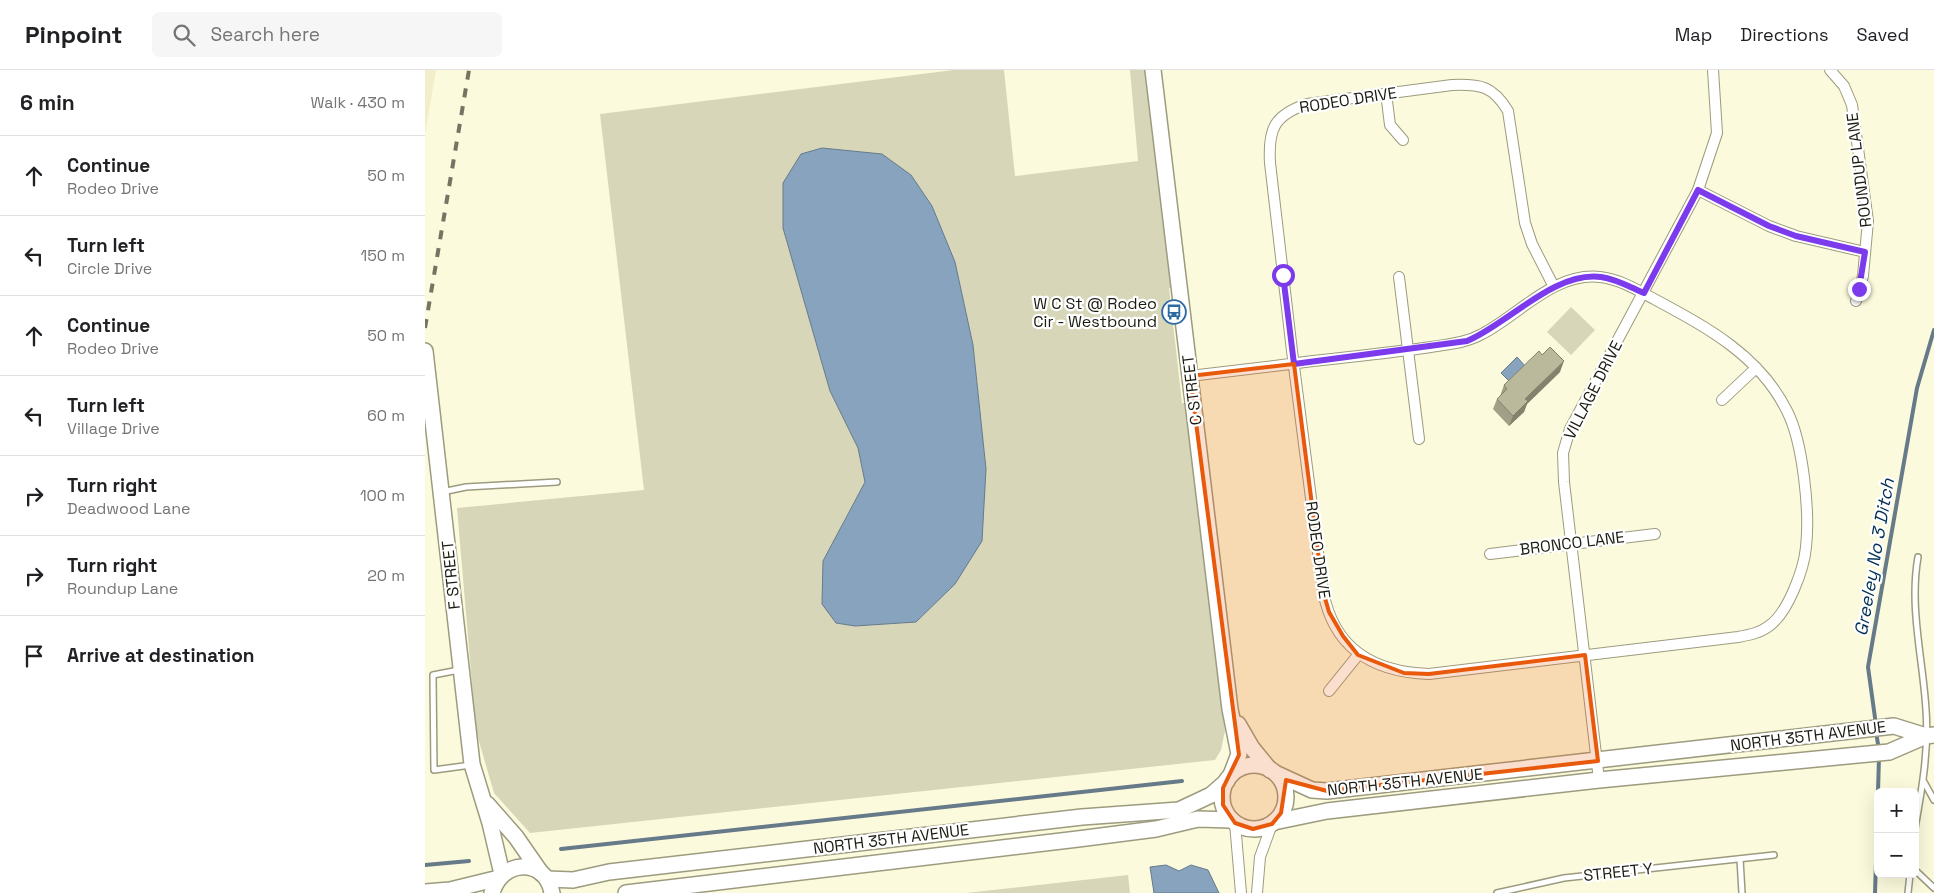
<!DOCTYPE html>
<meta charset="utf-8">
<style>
:root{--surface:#fff;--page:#f6f6f6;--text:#202124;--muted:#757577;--line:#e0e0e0}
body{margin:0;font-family:"Space Grotesk",sans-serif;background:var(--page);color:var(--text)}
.controls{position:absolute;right:15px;bottom:15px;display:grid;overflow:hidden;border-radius:8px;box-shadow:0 5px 20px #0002}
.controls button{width:45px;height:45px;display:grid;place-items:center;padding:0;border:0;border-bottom:1px solid var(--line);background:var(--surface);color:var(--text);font:25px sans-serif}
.stop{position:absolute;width:15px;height:15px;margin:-11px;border:4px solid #7c3aed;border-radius:50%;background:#fff}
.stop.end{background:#7c3aed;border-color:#fff;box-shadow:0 1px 5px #0008}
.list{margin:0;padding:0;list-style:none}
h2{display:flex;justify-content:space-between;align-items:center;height:65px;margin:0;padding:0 20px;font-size:21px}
h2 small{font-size:16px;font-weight:400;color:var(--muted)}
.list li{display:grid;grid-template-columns:32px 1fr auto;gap:15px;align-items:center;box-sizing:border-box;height:80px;padding:0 20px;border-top:1px solid var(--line)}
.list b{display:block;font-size:19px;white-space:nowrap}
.list p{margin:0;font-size:16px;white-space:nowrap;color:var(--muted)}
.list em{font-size:16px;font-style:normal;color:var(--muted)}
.icon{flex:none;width:28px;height:28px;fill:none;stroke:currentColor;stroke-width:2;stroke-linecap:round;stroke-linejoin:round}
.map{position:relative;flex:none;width:1509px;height:823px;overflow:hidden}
header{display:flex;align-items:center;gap:30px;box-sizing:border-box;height:70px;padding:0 25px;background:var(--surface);border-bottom:1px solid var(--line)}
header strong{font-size:24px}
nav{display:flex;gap:28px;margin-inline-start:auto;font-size:18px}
.search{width:350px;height:45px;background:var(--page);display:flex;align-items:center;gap:12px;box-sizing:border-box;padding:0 18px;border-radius:8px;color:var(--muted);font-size:19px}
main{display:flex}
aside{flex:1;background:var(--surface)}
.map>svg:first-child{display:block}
.built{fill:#f1eec9}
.green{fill:#d8d6b9;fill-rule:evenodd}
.water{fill:#87a3be;stroke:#677a8a}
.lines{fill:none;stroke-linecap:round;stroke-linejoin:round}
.stream{stroke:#677a8a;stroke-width:4}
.lane-casing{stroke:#9d9b7f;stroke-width:8}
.street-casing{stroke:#9d9b7f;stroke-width:12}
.secondary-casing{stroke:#9d9b7f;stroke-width:18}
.lane{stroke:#fff;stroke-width:5}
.street{stroke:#fff;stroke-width:10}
.secondary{stroke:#fff;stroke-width:15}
.rail{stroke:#757462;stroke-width:4;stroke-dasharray:9 9;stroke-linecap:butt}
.wall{fill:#a19f86}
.shaded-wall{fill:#83826d}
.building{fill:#bbb99c;stroke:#83826d}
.route{stroke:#7c3aed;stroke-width:6}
.marked{fill:#e8590c;fill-opacity:0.2;stroke:#e8590c;stroke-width:4;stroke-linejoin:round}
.labels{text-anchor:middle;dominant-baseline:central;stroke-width:4.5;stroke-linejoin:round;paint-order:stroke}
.street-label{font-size:16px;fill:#1c1b11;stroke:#fff}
.poi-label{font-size:16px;fill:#1c1b11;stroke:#fff;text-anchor:end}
.water-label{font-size:18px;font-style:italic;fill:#023155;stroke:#fff}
</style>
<header>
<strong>Pinpoint</strong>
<div class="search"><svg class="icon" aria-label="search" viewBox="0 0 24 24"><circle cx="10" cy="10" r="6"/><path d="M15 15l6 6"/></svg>Search here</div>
<nav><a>Map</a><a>Directions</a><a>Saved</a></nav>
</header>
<main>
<aside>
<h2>6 min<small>Walk · 430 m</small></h2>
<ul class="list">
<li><svg class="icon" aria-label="ahead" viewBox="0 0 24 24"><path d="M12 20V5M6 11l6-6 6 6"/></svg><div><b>Continue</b><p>Rodeo Drive</p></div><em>50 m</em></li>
<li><svg class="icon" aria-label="left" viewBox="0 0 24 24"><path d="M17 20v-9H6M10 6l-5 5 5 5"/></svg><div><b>Turn left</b><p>Circle Drive</p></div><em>150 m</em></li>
<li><svg class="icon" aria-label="ahead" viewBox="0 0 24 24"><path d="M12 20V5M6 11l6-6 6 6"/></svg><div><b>Continue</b><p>Rodeo Drive</p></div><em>50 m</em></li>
<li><svg class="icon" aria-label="left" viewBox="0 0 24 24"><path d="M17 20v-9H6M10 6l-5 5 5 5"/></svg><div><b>Turn left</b><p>Village Drive</p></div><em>60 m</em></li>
<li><svg class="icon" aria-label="right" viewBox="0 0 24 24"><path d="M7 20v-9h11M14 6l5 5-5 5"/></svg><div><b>Turn right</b><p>Deadwood Lane</p></div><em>100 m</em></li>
<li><svg class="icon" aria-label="right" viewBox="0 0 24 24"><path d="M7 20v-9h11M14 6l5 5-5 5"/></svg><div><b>Turn right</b><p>Roundup Lane</p></div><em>20 m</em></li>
<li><svg class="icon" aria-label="arrive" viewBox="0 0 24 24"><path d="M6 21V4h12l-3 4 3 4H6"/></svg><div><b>Arrive at destination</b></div></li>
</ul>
</aside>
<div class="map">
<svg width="1509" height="823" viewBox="0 0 1509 823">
<rect width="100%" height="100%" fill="#fcfadc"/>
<path class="built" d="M0,0H11L0,64Z"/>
<g class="green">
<path d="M529,0H579L590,106L713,91L705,0H720L747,218H744L757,333H762L800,661L796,680L790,690L105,763L69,723L51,661L32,438L219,420L175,44ZM397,78L457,84L530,192L548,275L561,399L491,552L465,553L418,452L440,412L433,378L405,321L358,158Z"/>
<path d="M1146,237L1170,260L1146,285L1122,262Z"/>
<path d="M703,805L705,823H541Z"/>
</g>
<g class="water">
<path d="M397,78L457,84L486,105L507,136L530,192L548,275L561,399L557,471L530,514L491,552L430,556L411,553L397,534L398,491L440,412L433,378L405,321L358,158V113L376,84Z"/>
<path d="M1092,287L1101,297L1084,311L1076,303Z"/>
<path d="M741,795L754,801L766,795L783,800L794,823H729L725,797Z"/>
</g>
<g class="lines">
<g class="stream">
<path d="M1451,655L1443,597L1492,318L1509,260"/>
<path d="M1451,662L1454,680"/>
<path d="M1453,722L1454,687"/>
<path d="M136,779L757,711"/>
<path d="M0,795L44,791"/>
<path d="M1450,823L1453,731"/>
</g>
<g class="lane-casing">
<g id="lane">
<path d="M17,422L41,417L132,412"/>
<path d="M34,600L8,605L9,700L46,695"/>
<path d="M1499,712L1509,730"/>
<path d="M1490,758C1497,719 1504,679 1501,640C1498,589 1484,538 1493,487"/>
<path d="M1315,789L1317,823"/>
<path d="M1490,800L1509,818"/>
<path d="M1072,823L1139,808L1349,785"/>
<path d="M1483,823L1485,804"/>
</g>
</g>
<g class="street-casing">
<g id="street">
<path d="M1405,0L1419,16L1427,35L1443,151L1438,206L1431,231"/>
<path d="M961,23L965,55L978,70"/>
<path d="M1273,120L1344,156L1371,166L1440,182"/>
<path d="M974,207L994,369"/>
<path d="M765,306L857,295L880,292C922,287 964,283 1006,277C1023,274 1041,273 1057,264C1094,245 1129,202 1175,207C1195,209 1214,221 1231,230C1283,258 1335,286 1362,341C1378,372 1385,442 1381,477C1379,499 1363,543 1344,556C1335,563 1324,565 1313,567L1004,604C949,602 909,580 898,521L871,312L867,281L845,93C843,59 849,45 882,34L1027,15C1056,14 1068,16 1083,41L1100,153L1107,174L1129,217"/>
<path d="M1297,330L1331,298"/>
<path d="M1065,484L1230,464"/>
<path d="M904,621L933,585"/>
<path d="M1174,710L1139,412L1138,383L1145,359L1273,120L1292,63L1288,0"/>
<path d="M810,753L816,823"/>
<path d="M832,823L835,787L847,754"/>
</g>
</g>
<g class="secondary-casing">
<g id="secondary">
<path d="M728,0L805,639L814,684L806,705"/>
<path d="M0,281L47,694L65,753L77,804"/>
<path d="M813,654L827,678L845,700"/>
<circle cx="829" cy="727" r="32"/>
<path d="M850,703L887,720L902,721L1469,656L1501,666"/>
<path d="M62,734L91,767L116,803"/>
<path d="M849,752L902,741L1174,710L1464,682L1501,666L1509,665"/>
<path d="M122,809L148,810L184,802L657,747L754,740L786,725L802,711"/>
<path d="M0,822L25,820L74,808"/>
<path d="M67,823C76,789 121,787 127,823"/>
<path d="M201,823L653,769L731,759L773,749L806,750"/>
</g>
</g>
<use href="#lane" class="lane"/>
<use href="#street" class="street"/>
<use href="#secondary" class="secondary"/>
<path class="rail" d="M0,258L44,0"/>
</g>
<path class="wall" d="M1135,302L1102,334L1099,342L1084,356L1068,339L1072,329L1075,326L1079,315Z"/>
<path class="shaded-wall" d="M1139,291L1135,302L1102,334L1099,342L1084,356L1088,346L1100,329Z"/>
<path class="building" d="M1125,277L1139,291L1100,329L1103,331L1088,346L1072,329L1082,319L1079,315L1114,281L1117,285Z"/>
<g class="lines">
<path class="route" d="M858,205L869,294L1042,271C1083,254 1129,201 1176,207C1191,209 1205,217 1219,223L1273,120L1344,156L1371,166L1440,182L1434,219"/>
</g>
<path class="marked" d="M869,294L898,521L904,542L918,566L933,585L979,603L1004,604L1160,585L1173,691L902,721L861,710L856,743L847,754L828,759L810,753L798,735V718L814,685L765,306Z"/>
<defs>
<g id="bus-ring" transform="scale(1.25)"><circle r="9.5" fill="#fff" stroke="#2c6ba2" stroke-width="1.5"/><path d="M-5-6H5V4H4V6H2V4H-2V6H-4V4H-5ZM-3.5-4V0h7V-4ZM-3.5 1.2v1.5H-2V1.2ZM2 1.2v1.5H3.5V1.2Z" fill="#2c6ba2"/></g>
</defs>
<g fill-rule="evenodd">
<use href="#bus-ring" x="749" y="242"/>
</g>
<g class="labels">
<g class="street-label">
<text transform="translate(923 30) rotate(-9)">RODEO DRIVE</text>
<text transform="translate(1434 100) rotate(-97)">ROUNDUP LANE</text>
<text transform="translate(767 320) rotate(-97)">C STREET</text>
<text transform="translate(1168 320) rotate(-63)">VILLAGE DRIVE</text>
<text transform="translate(1147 473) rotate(-7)">BRONCO LANE</text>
<text transform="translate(893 480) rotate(82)">RODEO DRIVE</text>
<text transform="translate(26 505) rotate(-96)">F STREET</text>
<text transform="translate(1383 666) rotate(-7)">NORTH 35TH AVENUE</text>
<text transform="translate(980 712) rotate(-6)">NORTH 35TH AVENUE</text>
<text transform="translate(466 769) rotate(-7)">NORTH 35TH AVENUE</text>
<text transform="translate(1193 802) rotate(-6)">STREET Y</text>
</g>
<g class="poi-label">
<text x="732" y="233">W C St @ Rodeo<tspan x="732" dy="18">Cir - Westbound</tspan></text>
</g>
<g class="water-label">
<text transform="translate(1449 487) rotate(-80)">Greeley No 3 Ditch</text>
</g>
</g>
</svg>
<div class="controls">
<button>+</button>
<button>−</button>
</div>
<div class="stop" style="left:858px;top:205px"></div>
<div class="stop end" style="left:1434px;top:219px"></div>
</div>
</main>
